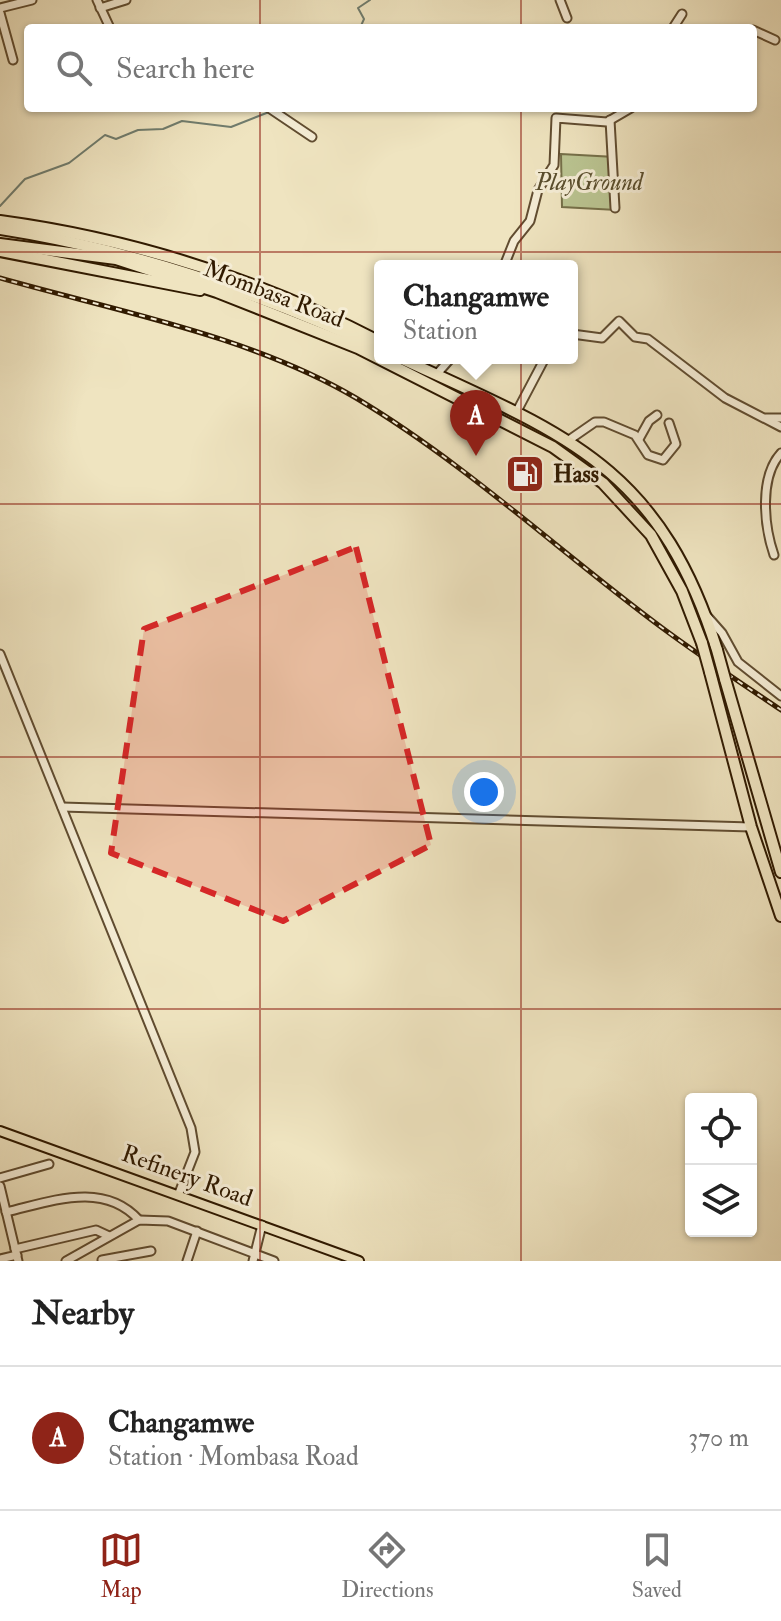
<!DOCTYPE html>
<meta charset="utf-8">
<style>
:root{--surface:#fff;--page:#f2f2f2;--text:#222;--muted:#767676;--line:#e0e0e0;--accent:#8f2418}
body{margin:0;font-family:"IM FELL Double Pica",serif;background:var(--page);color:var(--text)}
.controls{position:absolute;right:24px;bottom:24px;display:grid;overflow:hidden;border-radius:8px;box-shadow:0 2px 6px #0004}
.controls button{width:72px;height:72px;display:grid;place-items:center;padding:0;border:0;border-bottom:2px solid var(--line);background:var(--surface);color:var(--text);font:40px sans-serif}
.you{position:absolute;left:484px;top:792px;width:28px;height:28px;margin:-20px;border:6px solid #fff;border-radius:50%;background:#1a73e8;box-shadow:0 0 0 12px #1a73e833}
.badge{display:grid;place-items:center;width:52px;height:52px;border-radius:50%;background:var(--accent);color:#fff;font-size:26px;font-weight:700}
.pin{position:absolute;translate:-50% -66px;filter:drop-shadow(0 2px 4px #0008)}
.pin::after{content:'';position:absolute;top:42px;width:28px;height:24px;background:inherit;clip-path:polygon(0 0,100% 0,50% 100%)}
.popup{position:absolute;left:374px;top:260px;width:204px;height:104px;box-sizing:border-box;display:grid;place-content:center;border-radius:8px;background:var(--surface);filter:drop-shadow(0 2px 6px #0005);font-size:26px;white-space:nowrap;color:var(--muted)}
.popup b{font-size:30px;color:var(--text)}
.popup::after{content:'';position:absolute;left:50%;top:100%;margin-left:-16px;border:16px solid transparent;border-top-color:var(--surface)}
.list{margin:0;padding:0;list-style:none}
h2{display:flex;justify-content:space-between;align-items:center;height:104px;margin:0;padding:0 32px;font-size:34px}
h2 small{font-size:26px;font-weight:400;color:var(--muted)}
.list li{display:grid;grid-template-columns:52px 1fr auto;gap:24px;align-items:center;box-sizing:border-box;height:144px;padding:0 32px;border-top:2px solid var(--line)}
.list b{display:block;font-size:30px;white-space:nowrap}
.list p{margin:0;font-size:26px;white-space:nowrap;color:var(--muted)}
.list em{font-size:26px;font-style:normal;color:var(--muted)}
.icon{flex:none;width:44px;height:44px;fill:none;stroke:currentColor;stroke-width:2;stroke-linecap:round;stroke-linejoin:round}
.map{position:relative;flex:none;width:781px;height:1261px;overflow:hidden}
.search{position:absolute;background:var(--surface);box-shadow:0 2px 6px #0004;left:24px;right:24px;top:24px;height:88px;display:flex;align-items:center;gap:20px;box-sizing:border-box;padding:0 28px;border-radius:8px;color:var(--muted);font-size:30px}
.sheet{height:248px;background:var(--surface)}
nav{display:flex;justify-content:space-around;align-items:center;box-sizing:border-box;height:112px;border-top:2px solid var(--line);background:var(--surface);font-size:22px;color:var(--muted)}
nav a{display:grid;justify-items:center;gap:4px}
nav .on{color:var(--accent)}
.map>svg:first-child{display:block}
.green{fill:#bac491;stroke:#756f48;stroke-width:2}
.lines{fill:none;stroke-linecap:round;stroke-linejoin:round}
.stream{stroke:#707c6d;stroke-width:2}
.minor-casing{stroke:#604c30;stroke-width:11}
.major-casing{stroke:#301a00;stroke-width:12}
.highway-casing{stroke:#301a00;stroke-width:14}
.minor{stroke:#f5edd6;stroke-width:7}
.major{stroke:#efe4c0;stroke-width:8}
.highway{stroke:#efe4c0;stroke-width:10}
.rail-casing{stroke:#301a00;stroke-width:5}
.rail{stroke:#f5edd6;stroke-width:2;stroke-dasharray:6;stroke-linecap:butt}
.highway-bridge-casing{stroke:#301a00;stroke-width:14;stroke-linecap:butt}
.highway-bridge{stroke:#efe4c0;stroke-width:10}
.marked{fill:#d62828;fill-opacity:0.2;stroke:#d62828;stroke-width:6;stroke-dasharray:16 10;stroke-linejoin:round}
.grid{fill:none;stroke:#8f2418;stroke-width:2;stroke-opacity:0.55}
.labels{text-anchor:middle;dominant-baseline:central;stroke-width:6;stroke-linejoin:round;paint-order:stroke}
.park-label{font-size:24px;font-style:italic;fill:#594d2c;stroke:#f5edd6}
.street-label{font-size:24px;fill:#301a00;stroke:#f5edd6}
.poi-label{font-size:24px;font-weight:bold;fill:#301a00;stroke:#f5edd6;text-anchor:start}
</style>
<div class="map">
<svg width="781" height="1261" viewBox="0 0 781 1261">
<rect width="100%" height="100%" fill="#efe4c0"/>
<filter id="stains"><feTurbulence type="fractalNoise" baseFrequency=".0025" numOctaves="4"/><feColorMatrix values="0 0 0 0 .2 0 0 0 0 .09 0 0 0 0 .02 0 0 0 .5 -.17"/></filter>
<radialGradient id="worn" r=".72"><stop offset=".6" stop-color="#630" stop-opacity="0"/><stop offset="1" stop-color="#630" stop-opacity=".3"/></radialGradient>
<path class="green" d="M561,154L615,157L616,210L562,207Z"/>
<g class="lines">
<g class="stream">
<path d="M360,28L364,19L358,8L370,0"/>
<path d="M0,206L25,179L69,163L105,135L116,139L138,130L163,129L182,121L231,127L269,112"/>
</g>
<g class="minor-casing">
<g id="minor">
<path d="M97,0L110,28"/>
<path d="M560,0L567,18"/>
<path d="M0,8L32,0"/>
<path d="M100,8L126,0"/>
<path d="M0,13L13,60"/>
<path d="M673,28L682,14"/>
<path d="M753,30L775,40"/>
<path d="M269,108L312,137"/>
<path d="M610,120L615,208"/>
<path d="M504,266L514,241L530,221L538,190L554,165L556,118L607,122L631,108"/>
<path d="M572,334L602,338L619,321L635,337L648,339L725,398L781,427"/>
<path d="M436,375L451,358"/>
<path d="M516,413L545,358"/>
<path d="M766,418H781"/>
<path d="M639,439L649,421L657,415"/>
<path d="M569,440L595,422H604L635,435L648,455L663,460L676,444L669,423"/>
<path d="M774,555C764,526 759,477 781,453"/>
<path d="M707,616L722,633L738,662L781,696"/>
<path d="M0,654L191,1128L195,1152L179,1193"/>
<path d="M62,807L751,827"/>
<path d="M0,1178L49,1164"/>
<path d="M0,1186L18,1261"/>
<path d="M6,1212C50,1202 103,1180 139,1220"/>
<path d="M15,1249L96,1230L109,1236"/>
<path d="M0,1259L17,1255"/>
<path d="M102,1260L151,1251"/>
<path d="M66,1261L139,1220L168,1221L274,1261"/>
<path d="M187,1261L197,1231"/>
<path d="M253,1261L262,1225"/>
</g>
</g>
<g class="major-casing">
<path id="major" d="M0,1131L359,1261"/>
</g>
<g class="highway-casing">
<g id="highway">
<path d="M0,221C133,239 261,280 380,342"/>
<path d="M0,229C133,250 258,292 380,349"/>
<path d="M0,244L116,259L217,292L358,348L553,447L603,483L651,535L682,591L702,643"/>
<path d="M0,251L200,290"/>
<path d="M400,358C562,433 659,464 717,650"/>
<path d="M710,672L751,827L781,916"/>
<path d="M725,679L781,872"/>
</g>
</g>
<use href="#minor" class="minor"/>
<use href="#major" class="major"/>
<use href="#highway" class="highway"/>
<g class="rail-casing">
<path id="rail" d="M0,278C116,311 251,336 356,398C465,463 560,552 661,627C700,656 741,683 781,710"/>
</g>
<use href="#rail" class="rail"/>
<g class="highway-bridge-casing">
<g id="highway-bridge">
<path d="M702,643L710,672"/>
<path d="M717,650L725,679"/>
</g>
</g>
<use href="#highway-bridge" class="highway-bridge"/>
</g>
<path class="marked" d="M356,547L431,845L283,921L111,853L144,629Z"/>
<path class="grid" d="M260,0V28M521,0V28M260,108V1261M521,108V1261M0,252H781M0,504H781M0,757H781M0,1009H781"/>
<defs>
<g id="fuel-square" transform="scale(2)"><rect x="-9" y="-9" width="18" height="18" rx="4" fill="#8f2418" stroke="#f5edd6"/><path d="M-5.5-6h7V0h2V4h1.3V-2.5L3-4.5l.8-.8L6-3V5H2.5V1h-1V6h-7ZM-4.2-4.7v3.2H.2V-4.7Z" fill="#fff"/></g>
</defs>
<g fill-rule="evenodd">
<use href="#fuel-square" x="525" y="474"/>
</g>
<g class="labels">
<g class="park-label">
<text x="589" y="182">PlayGround</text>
</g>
<g class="street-label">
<text transform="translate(274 294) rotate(21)">Mombasa Road</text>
<text transform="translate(187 1176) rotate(20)">Refinery Road</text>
</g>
<g class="poi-label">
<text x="553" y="474">Hass</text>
</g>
</g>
<rect width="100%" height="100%" filter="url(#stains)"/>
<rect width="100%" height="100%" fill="url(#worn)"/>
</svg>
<div class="controls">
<button><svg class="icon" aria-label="locate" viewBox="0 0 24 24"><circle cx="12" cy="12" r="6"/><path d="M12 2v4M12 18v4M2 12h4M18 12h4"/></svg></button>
<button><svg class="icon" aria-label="layers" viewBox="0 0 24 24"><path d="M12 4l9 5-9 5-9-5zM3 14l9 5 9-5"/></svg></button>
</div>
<div class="you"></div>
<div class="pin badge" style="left:476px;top:456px">A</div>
<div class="popup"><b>Changamwe</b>Station</div>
<div class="search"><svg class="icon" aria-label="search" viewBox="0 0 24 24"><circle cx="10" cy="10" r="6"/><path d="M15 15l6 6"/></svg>Search here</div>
</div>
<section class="sheet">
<h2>Nearby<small></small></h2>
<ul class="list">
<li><span class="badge">A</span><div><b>Changamwe</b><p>Station · Mombasa Road</p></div><em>370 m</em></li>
</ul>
</section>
<nav>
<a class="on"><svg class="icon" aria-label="map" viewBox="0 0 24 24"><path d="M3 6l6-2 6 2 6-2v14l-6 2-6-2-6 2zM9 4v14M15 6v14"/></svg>Map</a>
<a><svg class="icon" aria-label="directions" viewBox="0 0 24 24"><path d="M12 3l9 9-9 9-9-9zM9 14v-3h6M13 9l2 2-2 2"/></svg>Directions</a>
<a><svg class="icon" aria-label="saved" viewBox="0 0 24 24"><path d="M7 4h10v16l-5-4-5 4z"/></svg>Saved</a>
</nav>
